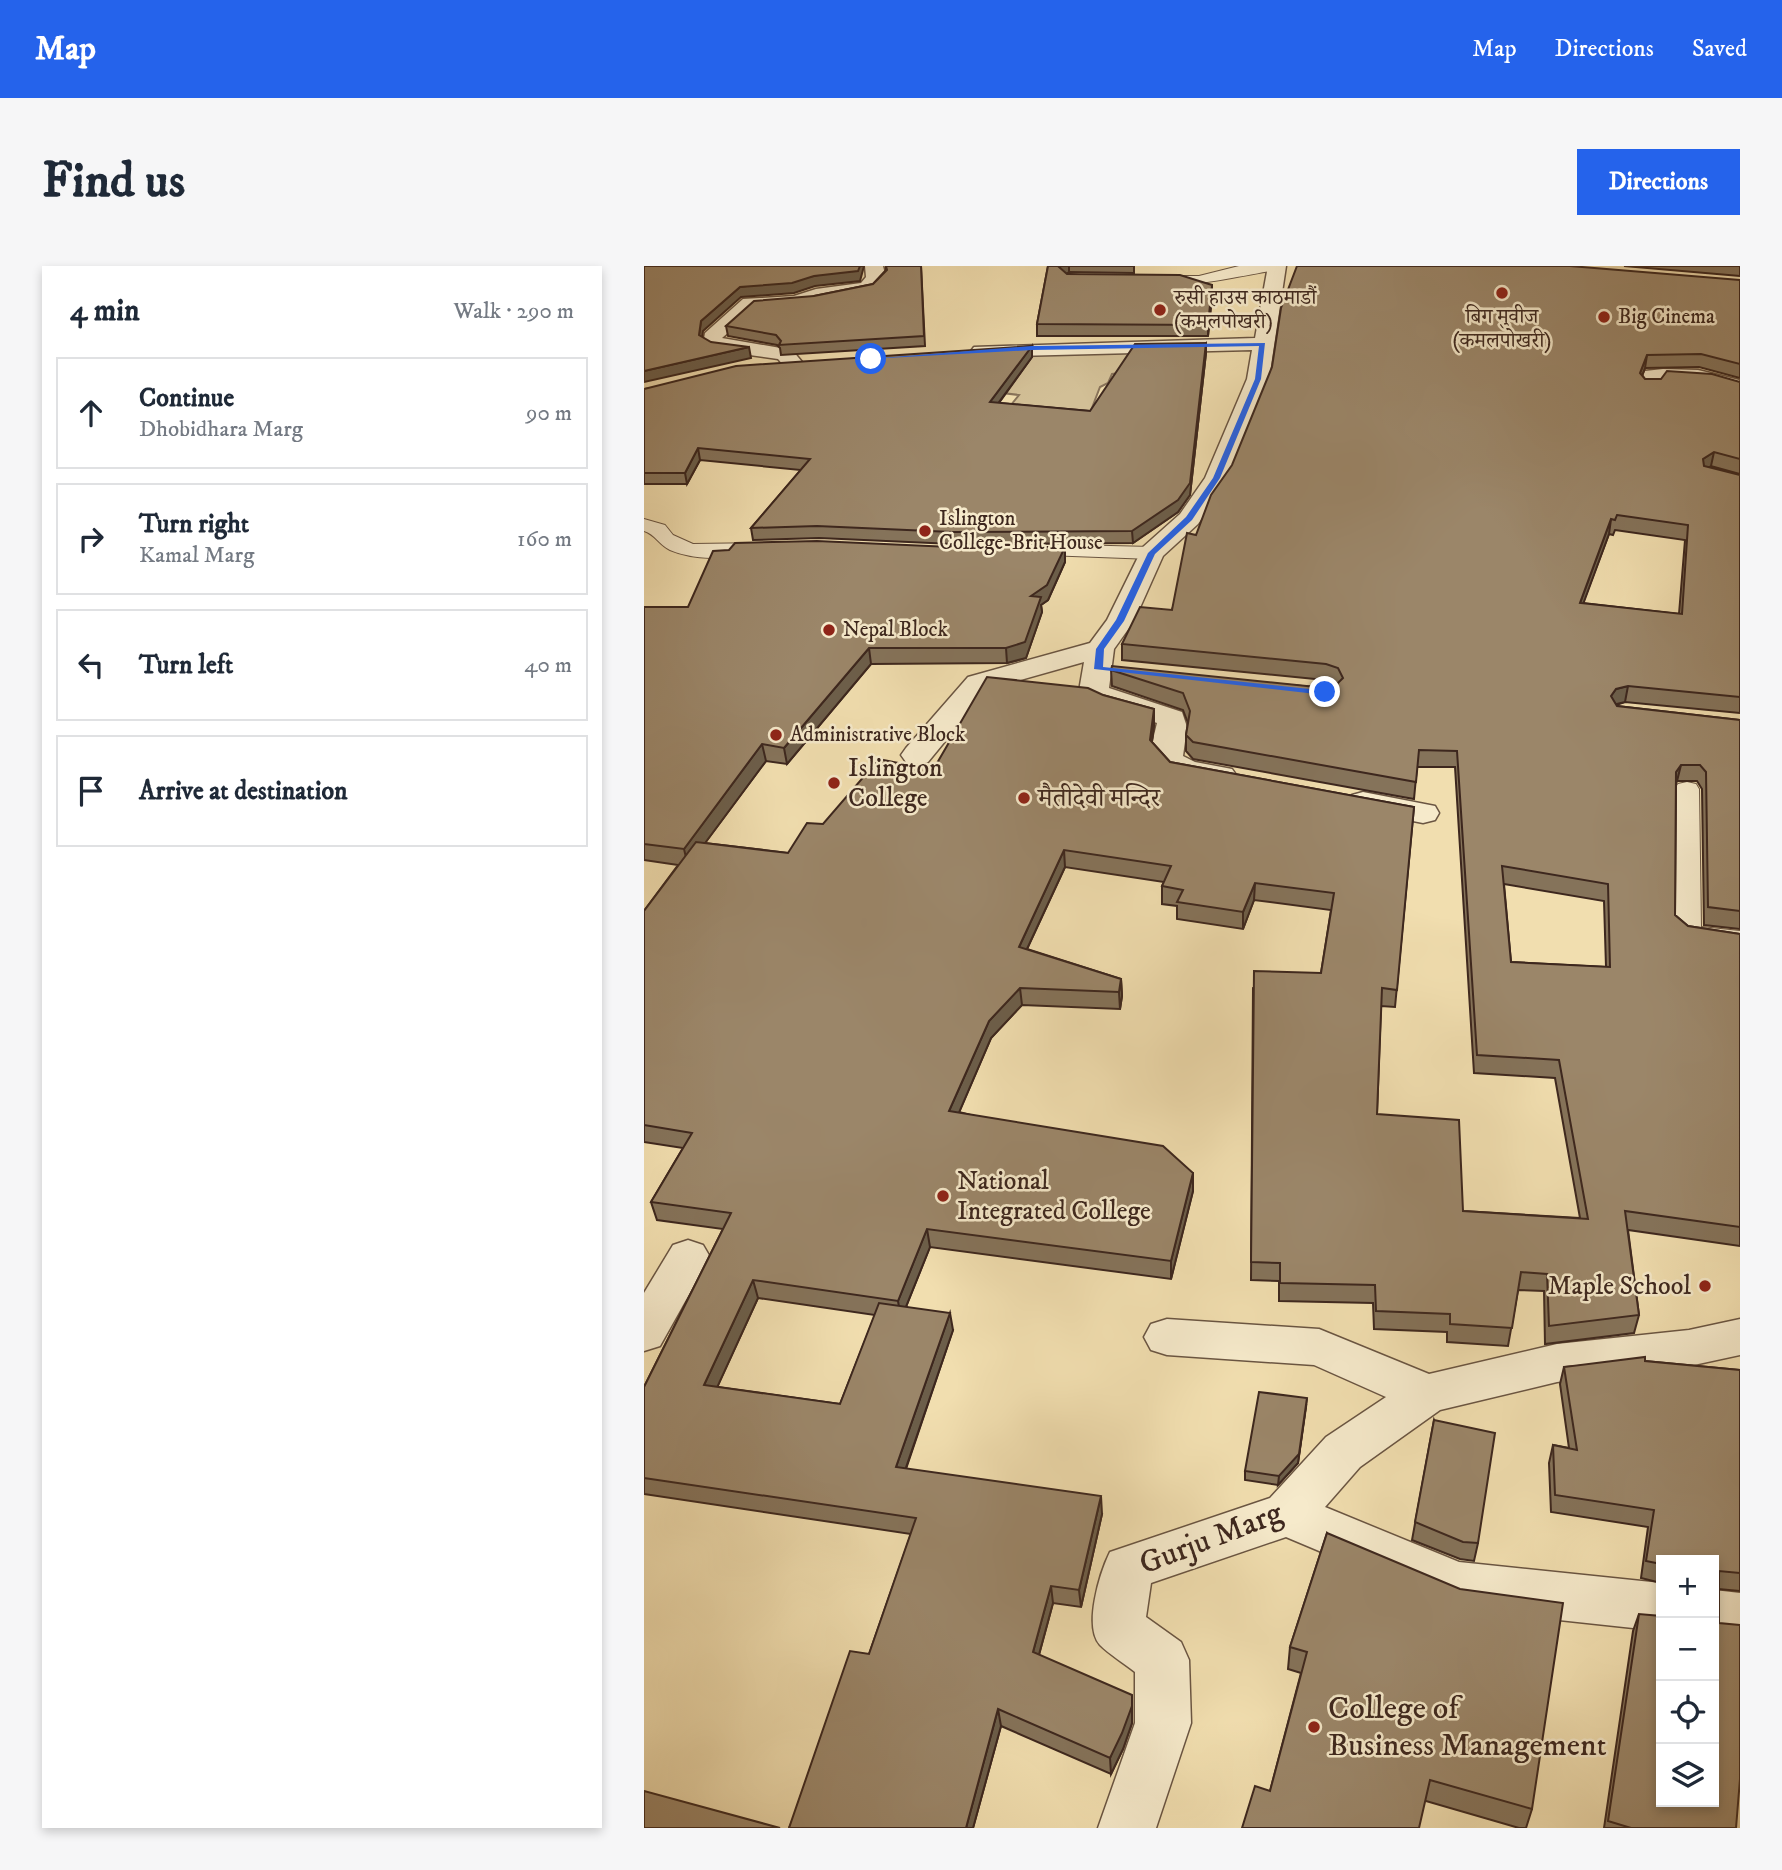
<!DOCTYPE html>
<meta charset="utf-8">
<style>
:root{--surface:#fff;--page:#f6f6f7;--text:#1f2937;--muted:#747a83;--line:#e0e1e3;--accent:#2563eb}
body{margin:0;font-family:"IM FELL DW Pica","Noto Serif Devanagari",serif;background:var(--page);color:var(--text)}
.controls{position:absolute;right:21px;bottom:21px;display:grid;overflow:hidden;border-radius:0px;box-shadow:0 4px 10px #0003}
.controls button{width:63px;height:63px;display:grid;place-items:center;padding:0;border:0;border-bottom:2px solid var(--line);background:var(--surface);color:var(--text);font:35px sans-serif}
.stop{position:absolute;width:21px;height:21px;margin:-16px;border:5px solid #2563eb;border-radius:50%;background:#fff}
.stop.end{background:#2563eb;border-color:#fff;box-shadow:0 2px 7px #0008}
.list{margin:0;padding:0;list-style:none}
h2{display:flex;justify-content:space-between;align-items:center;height:91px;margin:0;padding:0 28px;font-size:30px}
h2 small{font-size:23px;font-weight:400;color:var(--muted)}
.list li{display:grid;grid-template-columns:46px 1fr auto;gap:21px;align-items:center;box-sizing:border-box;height:112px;margin:0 14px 14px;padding:0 14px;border:2px solid var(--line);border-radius:0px}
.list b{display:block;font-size:26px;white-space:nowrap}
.list p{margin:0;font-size:23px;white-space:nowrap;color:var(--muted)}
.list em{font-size:23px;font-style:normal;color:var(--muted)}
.icon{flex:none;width:38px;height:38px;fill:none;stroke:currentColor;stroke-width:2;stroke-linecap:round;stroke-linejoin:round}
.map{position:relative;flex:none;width:1096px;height:1562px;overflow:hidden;border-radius:0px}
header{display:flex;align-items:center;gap:42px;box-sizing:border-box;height:98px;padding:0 35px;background:var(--accent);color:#fff}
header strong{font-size:33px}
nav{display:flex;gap:38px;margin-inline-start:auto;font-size:24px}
.intro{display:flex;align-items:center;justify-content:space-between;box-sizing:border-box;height:168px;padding:0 42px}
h1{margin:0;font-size:49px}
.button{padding:18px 32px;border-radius:0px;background:var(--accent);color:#fff;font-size:24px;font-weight:700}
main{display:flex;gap:42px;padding:0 42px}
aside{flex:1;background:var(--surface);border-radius:0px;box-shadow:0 4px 10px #0003}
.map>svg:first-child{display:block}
.green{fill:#d2bf96;stroke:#88735a;stroke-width:2}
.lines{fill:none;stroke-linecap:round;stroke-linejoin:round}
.service-casing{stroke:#6a5542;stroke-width:2}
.minor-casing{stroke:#6a5542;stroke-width:3}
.service{fill:#f6eacb;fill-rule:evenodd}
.minor{fill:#f6eacb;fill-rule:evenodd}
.wall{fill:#85735a;stroke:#3d271e;stroke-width:2;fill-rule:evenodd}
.shaded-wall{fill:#6c5e4a;stroke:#3d271e;stroke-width:2}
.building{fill:#9b8669;stroke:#3d271e;stroke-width:2;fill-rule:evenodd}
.route{fill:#2563eb}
.poi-dot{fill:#8f2418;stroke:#f6eacb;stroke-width:2.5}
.labels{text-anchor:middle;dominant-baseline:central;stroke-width:5;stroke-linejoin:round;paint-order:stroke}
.far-poi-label{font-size:21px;fill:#3d271e;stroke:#f6eacb;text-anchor:start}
.poi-label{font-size:26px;fill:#3d271e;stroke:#f6eacb;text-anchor:start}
.near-street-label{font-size:32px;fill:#3d271e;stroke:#f6eacb}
.near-poi-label{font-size:32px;fill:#3d271e;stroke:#f6eacb;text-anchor:start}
</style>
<header>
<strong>Map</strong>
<nav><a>Map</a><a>Directions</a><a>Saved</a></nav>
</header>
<div class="intro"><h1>Find us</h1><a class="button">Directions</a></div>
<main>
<aside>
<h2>4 min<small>Walk · 290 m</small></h2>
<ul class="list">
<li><svg class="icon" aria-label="ahead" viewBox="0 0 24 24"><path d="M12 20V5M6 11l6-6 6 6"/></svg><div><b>Continue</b><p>Dhobidhara Marg</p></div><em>90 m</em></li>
<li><svg class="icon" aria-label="right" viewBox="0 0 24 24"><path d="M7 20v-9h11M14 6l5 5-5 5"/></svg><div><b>Turn right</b><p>Kamal Marg</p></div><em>160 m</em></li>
<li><svg class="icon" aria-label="left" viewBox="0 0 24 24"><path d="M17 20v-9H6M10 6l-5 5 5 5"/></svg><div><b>Turn left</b></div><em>40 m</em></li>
<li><svg class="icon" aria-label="arrive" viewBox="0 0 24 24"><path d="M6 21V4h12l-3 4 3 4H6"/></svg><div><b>Arrive at destination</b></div></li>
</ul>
</aside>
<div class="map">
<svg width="1096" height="1562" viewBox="0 0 1096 1562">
<rect width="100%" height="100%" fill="#f1deaf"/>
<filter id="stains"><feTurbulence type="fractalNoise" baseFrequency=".00286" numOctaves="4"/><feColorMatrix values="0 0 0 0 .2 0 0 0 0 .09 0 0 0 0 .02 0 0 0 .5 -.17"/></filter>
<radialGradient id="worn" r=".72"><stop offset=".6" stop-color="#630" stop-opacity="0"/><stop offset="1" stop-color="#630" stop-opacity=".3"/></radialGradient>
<path class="green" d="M492,85L485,106L468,108L464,117L456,121L446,147L367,139L375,129L333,124L383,87Z"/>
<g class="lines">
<g class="service-casing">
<g id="service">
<path d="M595,0H640L633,4C608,7 520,29 505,14L512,10H555Z"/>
<path d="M0,253L21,259L29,269L49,278L126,277L136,283L126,289C94,291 57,297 26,284C15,279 11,268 0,265Z"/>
<path d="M382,278L508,281L518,287L508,293L375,288L372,284Z"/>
<path d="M1043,516L1052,518L1055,523L1057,661L1096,665V683L1040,675L1029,664L1031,523L1034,518Z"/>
</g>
</g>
<g class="minor-casing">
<g id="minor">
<path d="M221,0H239L242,12L230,26C193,35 149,42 111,43L78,72L148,84L159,97L155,101H141L134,93L69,84L59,78L61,67L99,33L150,30L172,23L217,17L222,11Z"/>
<path d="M624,0H642L625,113L585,212L554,258L519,290L490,355L470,383L465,422L538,446L543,461L539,490L551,496L588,503L593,510L588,517C567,522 537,515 517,504L506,486L513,457C489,447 451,448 435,425L440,396L344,423L284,496L273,498L262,496L257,489L262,482L324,411L446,377L463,354L499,281L536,248L561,212L603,113L608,84L337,91L330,89L327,85L330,81L611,72Z"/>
<path d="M1019,103L1054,104L1095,114L1096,130L1066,119L1019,116L1015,124H999L996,119L1001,105Z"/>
<path d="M719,526L791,540L795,547L791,554L779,557L708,543L703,536L708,529Z"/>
<path d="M44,974L59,979L66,991L16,1080L0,1085V1027L29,979Z"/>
<path d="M523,1053L675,1063L785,1108L913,1078L1045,1064L1096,1053V1089L1045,1100L913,1116L796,1144L716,1201L681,1241L815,1296L1017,1317V1365L813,1343L642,1271L507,1317L502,1351L537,1376L545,1394L547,1457L512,1562H454L491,1457V1406C480,1397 466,1389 456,1379C439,1361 456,1306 466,1286L626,1232L682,1171L742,1131L670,1099L523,1089L507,1084L500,1071L507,1058Z"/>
<path d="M1070,1324L1096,1327V1375L1070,1372Z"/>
</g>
</g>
<use href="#service" class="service"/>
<use href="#minor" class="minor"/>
</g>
<g class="wall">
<path d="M242,0H277L281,80L137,89L136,82L133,79L84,70L82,60L170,30L229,18L242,4Z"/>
<path d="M404,0H490V7L425,6L423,8L568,19V30L564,70H393V58Z"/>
<path d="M980,0H1096V10Z"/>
<path d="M1096,14V112L1055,101L1001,102L998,109L1001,113L1096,116V208L1067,200L1065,201L1096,209V447L981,436L972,439L973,440L1096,454V663L1060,659L1058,523L1053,515H1033L1032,517L1031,649L1044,660L1096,668V980L984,964L995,1049L990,1067L901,1078L900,1025L874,1024L864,1080L803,1076V1066L730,1063L729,1037L635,1035V1015L607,1014L609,722L677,707L687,644L610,634L599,663L533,653V640L518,638V620L520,616L421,601L383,683L477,713L478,730L476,743L378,739L347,772L315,846L549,907V925L527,1013L286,981L262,1041L309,1064L262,1203L458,1248L437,1341L409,1337L395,1389L488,1457L479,1483L467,1508L357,1460L329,1562H145L225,1388L267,1268L0,1228V1121L79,963L13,954L7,936L39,882L0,876V645L34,599L0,594V341H44L307,281H421V296L404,334L397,339L398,346L382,392L363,397L227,398L143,498L122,495L61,577L144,587L179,558L289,504L459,429L510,443V459L508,476L526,496L770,541L751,741L737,740L733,848L819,945L936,952L911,812L830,807L811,501H773L770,533L549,493L542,485V469L544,457L539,444L468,420L467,404L682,422L693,418L681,414L478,394V378L528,344L552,269ZM971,264L1041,274L1035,348L939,337L965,268L969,269ZM860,618L960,635L962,701L867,696ZM114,1032L231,1049L196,1138L73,1121Z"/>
<path d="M562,77V87L546,229L534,246L489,277L309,278L175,272L109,274L107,262L157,204L56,194L43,218H0V123L388,80V91L355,137L446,145Z"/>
<path d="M1001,1095L1096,1104V1325L1075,1323V1357L1092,1562H960L989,1365L995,1348L1017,1536L1070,1294H1017V1317L997,1312L1004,1261L907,1246L905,1197L909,1179L925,1182L916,1118L920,1101Z"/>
<path d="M662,1141L654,1197L634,1219L601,1214V1205Z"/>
<path d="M790,1154L834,1277L830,1295L816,1293L768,1274Z"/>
<path d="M683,1267L888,1543L882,1562H875L782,1535L626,1525L657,1407L644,1403L646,1381Z"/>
</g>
<g class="shaded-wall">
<path d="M216,0H220L216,15L171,20L150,27L97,31L59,65L57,79L55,69L57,55L96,21L170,10Z"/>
<path d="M417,0H425V6L416,12L415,1Z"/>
<path d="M568,19V30L564,70V59Z"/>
<path d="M562,77V87L546,229L534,246L489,277L488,265Z"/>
<path d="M388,80V91L347,147L346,136Z"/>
<path d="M105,81L107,92L0,116V105Z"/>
<path d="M1003,89L1001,102L994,120L996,107Z"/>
<path d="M54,182L56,194L43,218L41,207Z"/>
<path d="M1070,186L1067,200L1056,207L1059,193Z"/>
<path d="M967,253L965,268L934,352L936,337Z"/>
<path d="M421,281V296L404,334L397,339L398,346L382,392L363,397L362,382L387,330Z"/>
<path d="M225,382L227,398L143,498L140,482Z"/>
<path d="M984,420L981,436L969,439L967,430L972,423Z"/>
<path d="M510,443V459L506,491V474Z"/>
<path d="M118,478L122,495L44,600L40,583Z"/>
<path d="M1037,499L1033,515L1028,523L1032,506Z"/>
<path d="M420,584L421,601L376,698L375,681Z"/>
<path d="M611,617L610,634L599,663V646Z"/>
<path d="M477,713L478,730L476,743L475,726Z"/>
<path d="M376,722L378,739L347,772L308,863L305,845L345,755Z"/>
<path d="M549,907V925L527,1013V995Z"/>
<path d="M283,963L286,981L257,1053L254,1035Z"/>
<path d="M109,1014L114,1032L66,1137L60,1119Z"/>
<path d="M306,1047L309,1064L256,1219L252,1201Z"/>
<path d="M663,1132L654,1197L634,1219L635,1210Z"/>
<path d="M457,1230L458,1248L437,1341L435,1324Z"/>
<path d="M407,1320L409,1337L391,1403L389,1386Z"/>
<path d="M488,1429V1457L479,1483L467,1508L466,1492Z"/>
<path d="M354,1443L357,1460L329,1562H322Z"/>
</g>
<g class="building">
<path d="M0,0H216L214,5L170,10L148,17L96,21L57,55L55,69L67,76L105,81L0,105Z"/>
<path d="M242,0H277L280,70L135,79L137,75L132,69L82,60L110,35L170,30L229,18L243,4Z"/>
<path d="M404,0H417L415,1L423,8L536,9L568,19L564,59L393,58Z"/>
<path d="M653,0H926L1096,14V98L1057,88L1003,89L996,107L1001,113H1017L1023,105L1068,108L1096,116V193L1070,186L1059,193L1060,200L1096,209V431L984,420L972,423L967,430L973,440L1096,454V645L1064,641L1062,506L1056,499H1037L1032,506L1031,649L1044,660L1096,668V961L981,945L995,1049L905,1060L903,1008L877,1006L868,1062L806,1058V1048L732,1045L731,1019L636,1017V997L607,996L610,705L677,707L690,627L611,617L599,646L533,636L539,624L518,620L527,600L420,584L375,681L477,713L475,726L376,722L345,755L305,845L519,880L549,907L527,995L283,963L254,1035L109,1014L60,1119L196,1138L235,1037L306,1047L252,1201L457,1230L435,1324L407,1320L389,1386L488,1429V1440L478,1467L466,1492L354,1443L322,1562H145L206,1385L225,1388L272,1252L0,1212V1121L87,947L7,936L48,867L0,859V645L52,576L144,587L163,557L179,558L235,493L289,504L343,411L444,422L459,429L510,443L506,474L526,496L770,541L753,724L738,722L733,848L815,854L819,945L944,953L915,794L833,789L813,485L775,484L772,516L549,476L542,469L546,445L539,427L467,404L468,400L682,422L693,418L699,412L694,402L682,398L478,378L496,341L528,344L543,267L552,269L567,229L588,199L628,101L637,42ZM973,249L1044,259L1038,348L936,337L967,253L971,254ZM858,600L964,618L966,701L867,696Z"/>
<path d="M562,77L546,217L534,234L488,265L308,266L173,260L107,262L166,193L54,182L41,207H0V123L92,100L388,80L346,136L446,145L491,78Z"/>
<path d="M173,275L307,281H421L403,319L387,330L397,331L381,376L362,382H225L140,482L118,478L40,583L0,578V341H44L69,285L85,284L91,277Z"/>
<path d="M1001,1091V1095L1096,1104V1307L1075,1305V1357L1096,1359V1513L1092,1562H987L964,1555L995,1348L1017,1350V1536H1070V1294H1017V1298L1002,1295L1010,1244L911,1229L909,1179L933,1184L920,1101Z"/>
<path d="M615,1126L663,1132L655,1188L635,1210L601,1205Z"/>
<path d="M790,1154L851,1167L834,1277L819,1276L771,1256Z"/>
<path d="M683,1267L816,1323L919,1337L888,1543L786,1514L775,1562H598L611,1520L626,1525L663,1386L646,1381Z"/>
<path d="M0,1525L136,1562H0Z"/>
</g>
<path class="route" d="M621,77L617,113L576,212L548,254L511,288L480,355L460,383L459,401L684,425L681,429L450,403L452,383L472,354L504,287L542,251L569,212L611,113L615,80L388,84L224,93L388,80Z"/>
<g class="poi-dot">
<circle cx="858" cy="27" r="7"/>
<circle cx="516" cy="44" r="7"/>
<circle cx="960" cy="51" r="7"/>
<circle cx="281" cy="265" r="7"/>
<circle cx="185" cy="364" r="7"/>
<circle cx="132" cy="469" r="7"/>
<circle cx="190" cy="517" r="7"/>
<circle cx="380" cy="532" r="7"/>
<circle cx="299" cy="930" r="7"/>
<circle cx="1061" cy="1020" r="7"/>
<circle cx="670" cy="1461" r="7"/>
</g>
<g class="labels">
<g class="far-poi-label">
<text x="530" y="32">रुसी हाउस काठमाडौं<tspan x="530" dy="24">(कमलपोखरी)</tspan></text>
<text x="858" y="51" text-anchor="middle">बिग मुवीज<tspan x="858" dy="24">(कमलपोखरी)</tspan></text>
<text x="974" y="51">Big Cinema</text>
<text x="295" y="253">Islington<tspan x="295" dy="24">College-Brit House</tspan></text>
<text x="199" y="364">Nepal Block</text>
<text x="146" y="469">Administrative Block</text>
</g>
<g class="poi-label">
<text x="204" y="502">Islington<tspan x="204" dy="30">College</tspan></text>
<text x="394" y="532">मैतीदेवी मन्दिर</text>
<text x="313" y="915">National<tspan x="313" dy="30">Integrated College</tspan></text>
<text x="1047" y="1020" text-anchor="end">Maple School</text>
</g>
<g class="near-street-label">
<text transform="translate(567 1273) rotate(-21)">Gurju Marg</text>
</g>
<g class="near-poi-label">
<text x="684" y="1443">College of<tspan x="684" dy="37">Business Management</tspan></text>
</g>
</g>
<rect width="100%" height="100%" filter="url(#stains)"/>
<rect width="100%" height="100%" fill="url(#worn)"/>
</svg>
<div class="controls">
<button>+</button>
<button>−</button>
<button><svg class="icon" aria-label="locate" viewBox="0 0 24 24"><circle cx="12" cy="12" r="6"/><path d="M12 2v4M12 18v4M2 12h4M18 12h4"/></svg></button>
<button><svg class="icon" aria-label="layers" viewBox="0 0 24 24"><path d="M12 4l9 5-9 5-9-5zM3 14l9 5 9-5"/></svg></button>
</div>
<div class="stop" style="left:227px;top:93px"></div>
<div class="stop end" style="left:681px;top:426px"></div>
</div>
</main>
